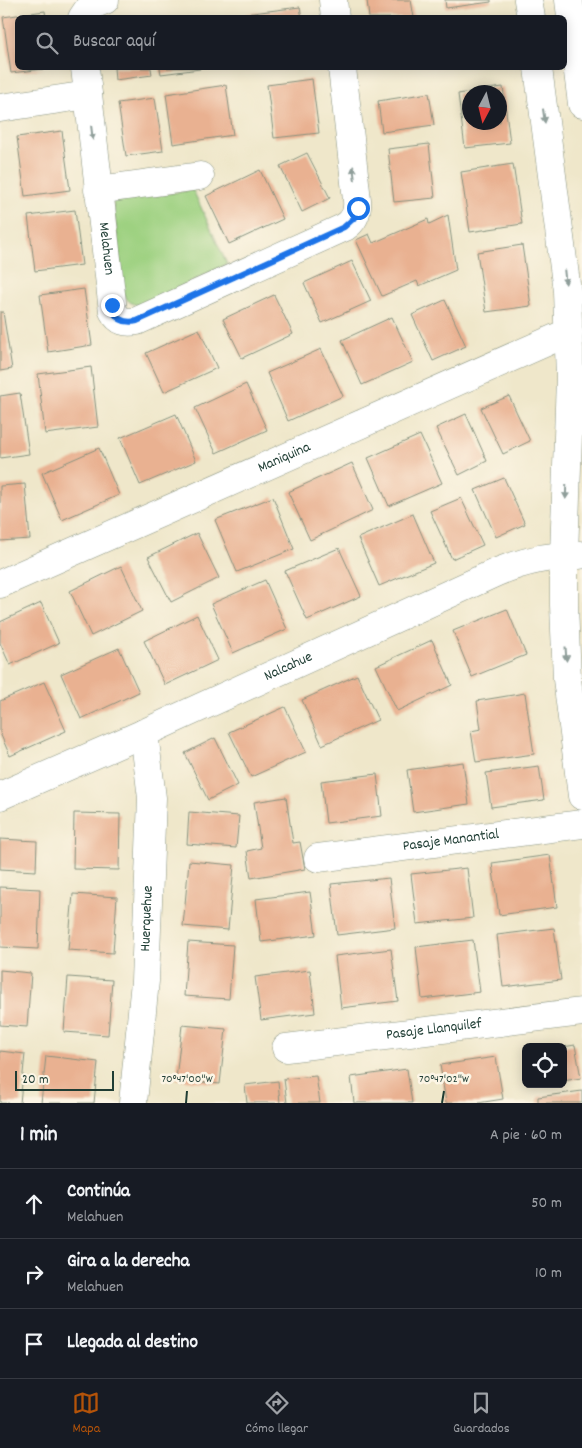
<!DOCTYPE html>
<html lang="es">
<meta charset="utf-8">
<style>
:root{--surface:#171b24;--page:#20242c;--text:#f1f3f6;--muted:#9ea1a6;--line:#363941;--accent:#b45309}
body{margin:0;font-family:Dekko,sans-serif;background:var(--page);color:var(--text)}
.controls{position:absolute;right:15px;bottom:15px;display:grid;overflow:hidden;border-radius:8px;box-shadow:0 2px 12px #0003}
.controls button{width:45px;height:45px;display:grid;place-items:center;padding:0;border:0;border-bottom:1px solid var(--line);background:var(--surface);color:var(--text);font:25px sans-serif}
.compass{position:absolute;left:462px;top:85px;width:45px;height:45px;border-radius:50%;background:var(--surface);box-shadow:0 2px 12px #0003;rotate:187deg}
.scale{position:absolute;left:15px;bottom:12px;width:99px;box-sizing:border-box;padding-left:5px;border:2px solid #1f3d34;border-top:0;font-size:14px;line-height:18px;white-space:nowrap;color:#1f3d34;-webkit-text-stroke:4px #fcf5e5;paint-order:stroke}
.stop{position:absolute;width:15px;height:15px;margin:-11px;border:4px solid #1a73e8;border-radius:50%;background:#fff}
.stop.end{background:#1a73e8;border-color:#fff;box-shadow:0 1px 5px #0008}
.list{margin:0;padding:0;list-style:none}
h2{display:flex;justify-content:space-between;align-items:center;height:65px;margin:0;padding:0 20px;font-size:21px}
h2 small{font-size:16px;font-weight:400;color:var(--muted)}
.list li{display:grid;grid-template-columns:32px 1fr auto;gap:15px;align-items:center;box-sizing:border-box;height:70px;padding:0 20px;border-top:1px solid var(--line)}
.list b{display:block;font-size:19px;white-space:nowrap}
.list p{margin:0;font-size:16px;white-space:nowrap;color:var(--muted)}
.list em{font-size:16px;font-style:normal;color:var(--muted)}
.icon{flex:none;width:28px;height:28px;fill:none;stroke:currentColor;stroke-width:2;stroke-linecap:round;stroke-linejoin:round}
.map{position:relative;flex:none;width:582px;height:1103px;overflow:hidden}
.search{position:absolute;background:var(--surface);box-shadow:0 2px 12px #0003;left:15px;right:15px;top:15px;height:55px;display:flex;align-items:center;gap:12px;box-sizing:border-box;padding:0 18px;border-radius:8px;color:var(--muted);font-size:19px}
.sheet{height:275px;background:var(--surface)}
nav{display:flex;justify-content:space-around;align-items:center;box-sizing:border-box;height:70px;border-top:1px solid var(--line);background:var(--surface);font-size:14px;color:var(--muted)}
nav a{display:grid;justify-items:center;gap:2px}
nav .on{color:var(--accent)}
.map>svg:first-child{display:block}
.green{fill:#9ed181;stroke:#5e875a}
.building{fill:#e9b191}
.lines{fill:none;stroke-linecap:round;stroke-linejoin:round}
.street-casing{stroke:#87927f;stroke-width:29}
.street{stroke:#fff;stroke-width:28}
.oneway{fill:#8f9e9a}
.route{stroke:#1a73e8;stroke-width:6}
.ticks{fill:none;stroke:#1f3d34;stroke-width:2}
.labels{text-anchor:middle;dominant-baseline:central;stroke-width:5;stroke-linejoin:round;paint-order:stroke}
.street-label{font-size:15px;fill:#1f3d34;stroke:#fcf5e5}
.ticks-label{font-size:12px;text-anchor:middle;fill:#1f3d34;stroke:#fcf5e5;stroke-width:5;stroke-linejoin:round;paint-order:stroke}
</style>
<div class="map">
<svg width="582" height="1103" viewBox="0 0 582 1103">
<rect width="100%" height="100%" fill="#fcf5e5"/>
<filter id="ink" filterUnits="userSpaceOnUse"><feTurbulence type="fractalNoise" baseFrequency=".02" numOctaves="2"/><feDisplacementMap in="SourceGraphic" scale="10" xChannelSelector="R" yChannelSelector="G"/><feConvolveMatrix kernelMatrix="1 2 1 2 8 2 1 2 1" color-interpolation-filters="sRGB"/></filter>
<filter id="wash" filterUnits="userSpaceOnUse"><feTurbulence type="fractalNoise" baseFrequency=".0096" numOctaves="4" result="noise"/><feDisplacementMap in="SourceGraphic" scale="20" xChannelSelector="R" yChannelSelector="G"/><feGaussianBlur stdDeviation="1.12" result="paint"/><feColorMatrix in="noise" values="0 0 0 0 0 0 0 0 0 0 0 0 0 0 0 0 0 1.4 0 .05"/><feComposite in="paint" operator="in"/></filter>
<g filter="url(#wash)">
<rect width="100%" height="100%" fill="#efe7ca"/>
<path class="green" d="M193,190L227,264L147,304C136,306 130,305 124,295L113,201Z"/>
<g id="blocks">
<g class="building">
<path d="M367,0H411L414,18H369Z"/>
<path d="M445,0H491V2L446,8Z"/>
<path d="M300,7L302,18H246L245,14Z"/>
<path d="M45,11L46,18H18V68L44,69L11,73L3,17Z"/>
<path d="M114,68H151L152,75L115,80Z"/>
<path d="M160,68H200V69L161,74Z"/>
<path d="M312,79L319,133L274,138L267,85Z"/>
<path d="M226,85L233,135L173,144L166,94Z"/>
<path d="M503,87L510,143L465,148L458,94L470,92V122H500V92L474,91Z"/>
<path d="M429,93L434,125L382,132L378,101Z"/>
<path d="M155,98L163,151L126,156L118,103Z"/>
<path d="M62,131L70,190L25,196L17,137Z"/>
<path d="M429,144L435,198L394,202L388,149Z"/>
<path d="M307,153L330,198L302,212L280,166Z"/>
<path d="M513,164L522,224L470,232L461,172Z"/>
<path d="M260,170L283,219L229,244L206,196Z"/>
<path d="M75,210L82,265L35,271L28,216Z"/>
<path d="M448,215L456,270L419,286L417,281L382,296L356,240L369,234L373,243L428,219L429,224Z"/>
<path d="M522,245L531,306L486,312L477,252Z"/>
<path d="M352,261L371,301L322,323L304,283Z"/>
<path d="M84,289L92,345L48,352L40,295Z"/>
<path d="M274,295L293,334L242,358L223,319Z"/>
<path d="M445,300L466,346L433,361L412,315Z"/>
<path d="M0,312H3L12,369L0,371Z"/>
<path d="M392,317L413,362L362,385L342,340Z"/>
<path d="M199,329L217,368L164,392L146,353Z"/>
<path d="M321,349L343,396L288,421L267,373Z"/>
<path d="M91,367L98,427L45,434L38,374Z"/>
<path d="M246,384L267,430L216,453L195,408Z"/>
<path d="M20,393L29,454L0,458V396Z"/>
<path d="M509,396L530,441L503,454L481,408Z"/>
<path d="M176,414L196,461L140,485L120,438Z"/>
<path d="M466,414L487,461L459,475L436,428Z"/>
<path d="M420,435L442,483L389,506L368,458Z"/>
<path d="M99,448L119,495L62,520L42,473Z"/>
<path d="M352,463L373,510L310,540L288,492Z"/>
<path d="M504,478L525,524L496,537L475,490Z"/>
<path d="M25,484L30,539L0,541V486Z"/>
<path d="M273,497L294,549L237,572L215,520Z"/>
<path d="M461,498L483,545L452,559L430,511Z"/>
<path d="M413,514L434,563L379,586L358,538Z"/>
<path d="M197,533L219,578L171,602L148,557Z"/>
<path d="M339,548L361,596L307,620L285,571Z"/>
<path d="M121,566L142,611L91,636L70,591Z"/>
<path d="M265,580L287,629L233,653L211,604Z"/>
<path d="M41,603L59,643L10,665L0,643V622Z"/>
<path d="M507,609L526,655L472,677L453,631Z"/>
<path d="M197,615L218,660L165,685L144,641Z"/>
<path d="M432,640L452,685L397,711L376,666Z"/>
<path d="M119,648L139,692L81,719L61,674Z"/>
<path d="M357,675L378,720L322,745L302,700Z"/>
<path d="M44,682L66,731L10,756L0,733V701Z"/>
<path d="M525,693L534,754L476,762L471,731L481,729L477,701Z"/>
<path d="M285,707L306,752L251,777L229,732Z"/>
<path d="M215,738L238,785L208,800L185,753Z"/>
<path d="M463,762L469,804L413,812L407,770Z"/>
<path d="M539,766L544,800L491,807L486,773Z"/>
<path d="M377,774L382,816L326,823L321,781Z"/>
<path d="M286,797L293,843L300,842L305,869L251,878L247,851L261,848L254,802Z"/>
<path d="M189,812L239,816L236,848L187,844Z"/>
<path d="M74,813L120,814L119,870L73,869Z"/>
<path d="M0,839L37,841L36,871L0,869Z"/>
<path d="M550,855L557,907L499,915L492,863Z"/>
<path d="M189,861L234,865L228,930L183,926Z"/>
<path d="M467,868L473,918L417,924L411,874Z"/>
<path d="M389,878L395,928L337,935L331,884Z"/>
<path d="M0,887L40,889L38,949L0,947Z"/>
<path d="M310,892L316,935L261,942L256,899Z"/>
<path d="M73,894L117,897L113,953L68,950Z"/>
<path d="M554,928L561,980L503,987L497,935Z"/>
<path d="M473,940L480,992L422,999L416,947Z"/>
<path d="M188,942L233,945L229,999L184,996Z"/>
<path d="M391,949L398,1001L341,1008L335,956Z"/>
<path d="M0,970L31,973L27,1027L0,1025Z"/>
<path d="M310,970L315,1013L261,1020L255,977Z"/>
<path d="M68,977L112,980L108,1035L64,1032Z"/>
<path d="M182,1025L226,1029L220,1084L176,1079Z"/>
<path d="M575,1045L581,1078L563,1081V1047Z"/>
<path d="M0,1051L25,1054L20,1103H0Z"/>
<path d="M46,1056L98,1062L94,1103H41Z"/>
<path d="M496,1057L503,1099L478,1103H446L440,1065Z"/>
<path d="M407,1069L412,1103H354L351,1077Z"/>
<path d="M316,1076L320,1103H287L284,1079Z"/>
<path d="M278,1081L280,1103H247L245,1085Z"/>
<path d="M582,1091V1103H538V1097Z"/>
</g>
</g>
</g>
<g filter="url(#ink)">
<use href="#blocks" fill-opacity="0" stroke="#87927f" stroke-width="1"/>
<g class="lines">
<g class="street-casing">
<g id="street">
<path d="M333,0L335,18"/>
<path d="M528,0L531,18"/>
<path d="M569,0L582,104"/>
<path d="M82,18L90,6L105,0"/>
<path id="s1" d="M85,68L113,311C119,322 126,323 137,321L345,227C355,220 358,212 357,200L342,68"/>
<path d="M538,68L567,291L570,378L564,555V605L567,679L582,796"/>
<path d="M0,108L88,95"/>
<path d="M98,190L200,176"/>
<path id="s2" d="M0,584L569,332"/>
<path id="s3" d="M0,796L144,733L497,572C524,561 551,555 580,555"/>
<path id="s4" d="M318,858L582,824"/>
<path id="s5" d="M286,1048L582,1012"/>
<path id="s6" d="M133,1103L145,981L152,798L144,733"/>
</g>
</g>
<use href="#street" class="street"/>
</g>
<defs><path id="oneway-solid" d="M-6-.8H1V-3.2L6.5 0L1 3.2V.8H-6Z" transform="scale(1.25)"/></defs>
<g class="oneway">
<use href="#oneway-solid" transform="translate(544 116) rotate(82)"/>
<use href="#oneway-solid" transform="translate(92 133) rotate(83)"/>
<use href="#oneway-solid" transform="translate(354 173) rotate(-97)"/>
<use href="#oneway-solid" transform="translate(565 277) rotate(84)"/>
<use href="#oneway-solid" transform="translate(566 492) rotate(92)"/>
<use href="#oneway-solid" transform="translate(566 654) rotate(86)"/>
</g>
</g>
<g class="lines" filter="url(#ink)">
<path class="route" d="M112,305C114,319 124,324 137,321L344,227L354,218L358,208"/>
</g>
<path class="ticks" d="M186,1103L187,1091M442,1103L444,1091"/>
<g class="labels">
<g class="street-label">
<text stroke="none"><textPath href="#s1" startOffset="182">Melahuen</textPath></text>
<text stroke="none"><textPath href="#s2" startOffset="311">Maniquina</textPath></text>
<text stroke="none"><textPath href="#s3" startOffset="316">Nalcahue</textPath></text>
<text stroke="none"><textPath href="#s4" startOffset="134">Pasaje Manantial</textPath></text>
<text stroke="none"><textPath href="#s6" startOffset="185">Huerquehue</textPath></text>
<text stroke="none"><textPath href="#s5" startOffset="149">Pasaje Llanquilef</textPath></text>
</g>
</g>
<g class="ticks-label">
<text x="187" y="1082">70°47'00"W</text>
<text x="444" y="1082">70°47'02"W</text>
</g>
</svg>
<div class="controls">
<button><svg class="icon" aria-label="locate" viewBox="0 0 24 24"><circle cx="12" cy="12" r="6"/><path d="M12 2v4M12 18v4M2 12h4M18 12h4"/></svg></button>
</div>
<svg class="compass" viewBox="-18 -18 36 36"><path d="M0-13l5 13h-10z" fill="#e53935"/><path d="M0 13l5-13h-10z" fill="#9ea1a6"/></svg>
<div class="scale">20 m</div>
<div class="stop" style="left:358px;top:208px"></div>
<div class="stop end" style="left:112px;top:305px"></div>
<div class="search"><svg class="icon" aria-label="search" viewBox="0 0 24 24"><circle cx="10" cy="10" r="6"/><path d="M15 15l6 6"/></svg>Buscar aquí</div>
</div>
<section class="sheet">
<h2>1 min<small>A pie · 60 m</small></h2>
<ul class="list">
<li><svg class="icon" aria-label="ahead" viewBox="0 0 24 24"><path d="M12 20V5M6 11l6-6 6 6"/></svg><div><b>Continúa</b><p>Melahuen</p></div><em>50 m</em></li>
<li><svg class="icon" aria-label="right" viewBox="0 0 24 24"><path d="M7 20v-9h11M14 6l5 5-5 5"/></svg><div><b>Gira a la derecha</b><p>Melahuen</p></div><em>10 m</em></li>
<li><svg class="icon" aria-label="arrive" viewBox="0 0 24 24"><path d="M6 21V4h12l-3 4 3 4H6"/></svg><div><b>Llegada al destino</b></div></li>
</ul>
</section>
<nav>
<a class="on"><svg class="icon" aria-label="map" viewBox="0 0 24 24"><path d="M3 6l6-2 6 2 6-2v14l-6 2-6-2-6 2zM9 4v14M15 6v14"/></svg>Mapa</a>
<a><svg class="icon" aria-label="directions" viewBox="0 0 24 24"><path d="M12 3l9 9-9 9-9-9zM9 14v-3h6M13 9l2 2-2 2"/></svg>Cómo llegar</a>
<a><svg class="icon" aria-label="saved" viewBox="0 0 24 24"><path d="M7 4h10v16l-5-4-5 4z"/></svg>Guardados</a>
</nav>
